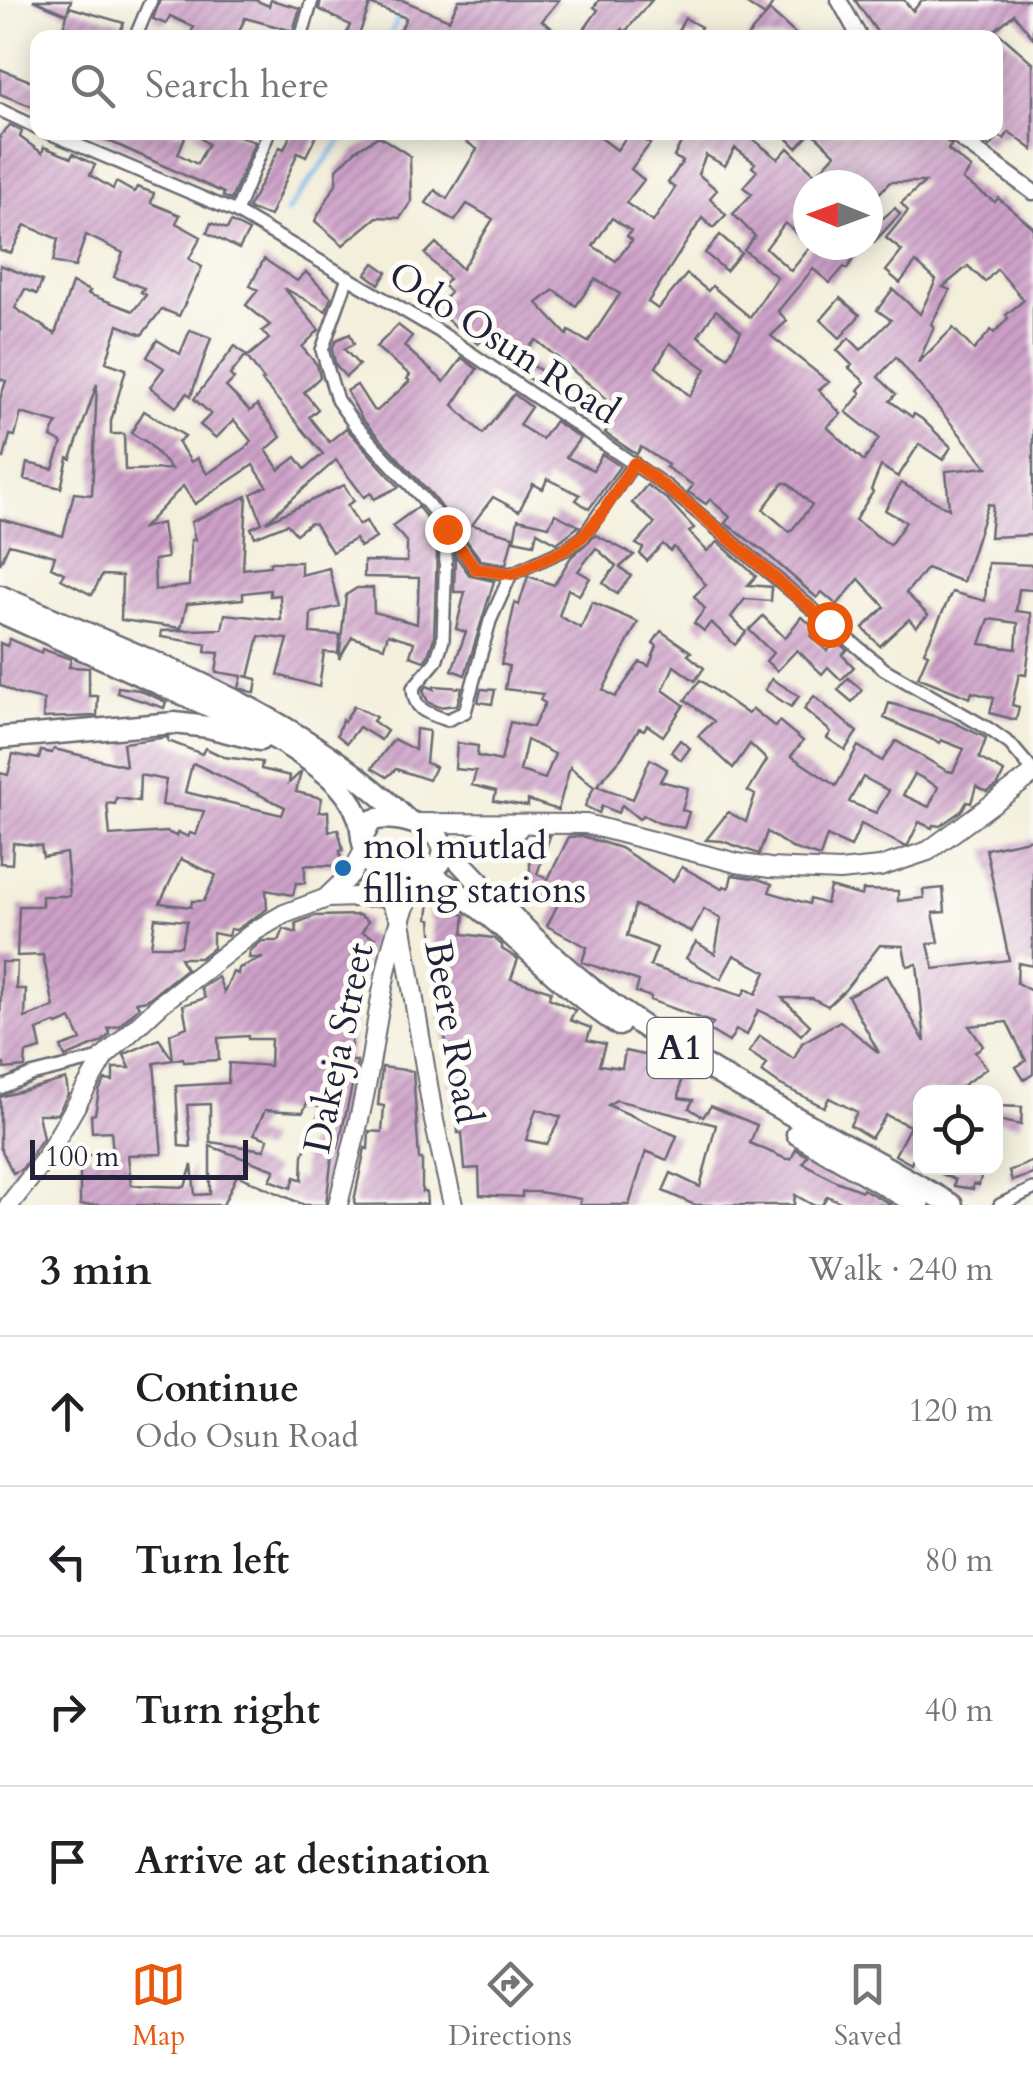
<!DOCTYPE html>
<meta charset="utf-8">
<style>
:root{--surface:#fff;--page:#f2f2f2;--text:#202124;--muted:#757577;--line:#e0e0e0;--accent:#ea580c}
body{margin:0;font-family:Cardo,serif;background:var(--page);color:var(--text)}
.controls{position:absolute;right:30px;bottom:30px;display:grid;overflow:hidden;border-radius:20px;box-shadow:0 5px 25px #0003}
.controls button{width:90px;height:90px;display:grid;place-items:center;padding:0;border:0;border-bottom:2px solid var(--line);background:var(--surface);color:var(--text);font:50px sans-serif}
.compass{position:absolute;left:793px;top:170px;width:90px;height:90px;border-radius:50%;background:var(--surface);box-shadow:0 5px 25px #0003;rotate:271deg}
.scale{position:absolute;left:30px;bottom:25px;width:218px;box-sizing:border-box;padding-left:10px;border:5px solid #22223b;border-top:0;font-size:28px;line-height:35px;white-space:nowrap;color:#22223b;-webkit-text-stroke:8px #fdfcf7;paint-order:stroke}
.stop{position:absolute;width:30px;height:30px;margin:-22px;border:8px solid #ea580c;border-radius:50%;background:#fff}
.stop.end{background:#ea580c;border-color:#fff;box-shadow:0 2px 10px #0008}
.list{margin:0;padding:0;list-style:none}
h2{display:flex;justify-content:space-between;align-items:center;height:130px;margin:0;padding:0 40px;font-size:42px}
h2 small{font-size:32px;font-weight:400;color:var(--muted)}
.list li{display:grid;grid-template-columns:65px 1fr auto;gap:30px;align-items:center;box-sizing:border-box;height:150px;padding:0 40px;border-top:2px solid var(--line)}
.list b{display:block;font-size:38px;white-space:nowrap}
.list p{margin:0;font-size:32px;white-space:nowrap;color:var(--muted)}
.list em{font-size:32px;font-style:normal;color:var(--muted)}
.icon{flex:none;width:55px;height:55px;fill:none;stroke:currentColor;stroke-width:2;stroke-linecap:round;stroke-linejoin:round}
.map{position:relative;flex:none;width:1033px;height:1205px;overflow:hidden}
.search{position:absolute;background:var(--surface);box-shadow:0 5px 25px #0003;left:30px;right:30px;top:30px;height:110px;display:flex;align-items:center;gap:25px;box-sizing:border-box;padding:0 35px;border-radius:20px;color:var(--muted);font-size:38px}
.sheet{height:730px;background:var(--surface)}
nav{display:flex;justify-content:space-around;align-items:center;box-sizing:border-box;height:140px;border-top:2px solid var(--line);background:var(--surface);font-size:28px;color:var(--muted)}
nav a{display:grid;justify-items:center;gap:5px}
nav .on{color:var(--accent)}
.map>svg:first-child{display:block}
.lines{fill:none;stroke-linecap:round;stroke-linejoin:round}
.stream{stroke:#7abbef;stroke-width:4}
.building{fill:url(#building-hatch);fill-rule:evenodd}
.minor-casing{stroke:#6b6a73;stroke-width:16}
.tertiary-casing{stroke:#6b6a73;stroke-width:19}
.secondary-casing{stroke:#6b6a73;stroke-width:22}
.trunk-casing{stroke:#6b6a73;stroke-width:25}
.minor{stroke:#fff;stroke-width:11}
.tertiary{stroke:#fff;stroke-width:14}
.secondary{stroke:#fff;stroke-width:18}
.trunk{stroke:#fff;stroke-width:20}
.route{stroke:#ea580c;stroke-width:12}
.poi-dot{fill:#1f6fb2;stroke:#fdfcf7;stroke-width:4}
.labels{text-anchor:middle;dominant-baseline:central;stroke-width:10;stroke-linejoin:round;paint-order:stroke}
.shield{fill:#fdfcf7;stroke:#646373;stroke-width:2.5}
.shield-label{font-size:35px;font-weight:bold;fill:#22223b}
.street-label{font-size:38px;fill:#22223b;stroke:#fdfcf7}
.poi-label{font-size:38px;fill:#22223b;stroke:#fdfcf7;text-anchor:start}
</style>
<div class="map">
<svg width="1033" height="1205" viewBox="0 0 1033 1205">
<defs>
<pattern id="building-hatch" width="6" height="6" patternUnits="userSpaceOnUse" patternTransform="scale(2.5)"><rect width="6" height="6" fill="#cea1c9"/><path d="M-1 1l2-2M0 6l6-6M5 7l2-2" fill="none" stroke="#a783a4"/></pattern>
</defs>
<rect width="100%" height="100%" fill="#fdfcf7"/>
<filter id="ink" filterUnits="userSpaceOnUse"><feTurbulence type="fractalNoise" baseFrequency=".01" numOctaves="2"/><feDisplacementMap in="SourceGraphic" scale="20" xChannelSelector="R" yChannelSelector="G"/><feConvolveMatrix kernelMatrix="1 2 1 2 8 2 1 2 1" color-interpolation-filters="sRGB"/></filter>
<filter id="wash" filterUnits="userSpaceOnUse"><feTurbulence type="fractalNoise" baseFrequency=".0048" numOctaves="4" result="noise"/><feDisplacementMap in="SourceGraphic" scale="40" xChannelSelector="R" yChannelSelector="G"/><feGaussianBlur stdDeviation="2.25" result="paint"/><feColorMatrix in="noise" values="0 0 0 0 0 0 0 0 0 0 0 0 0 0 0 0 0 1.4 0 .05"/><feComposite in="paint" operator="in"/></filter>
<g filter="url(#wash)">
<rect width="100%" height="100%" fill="#f3efdb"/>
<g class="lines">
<g class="stream">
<path d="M389,38L400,14"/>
<path d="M286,213L347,132"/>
</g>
</g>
<g id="blocks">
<g class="building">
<path d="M33,0H71L67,14Z"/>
<path d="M160,0H255L269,6L271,0L300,8L293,31L245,18L236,38H188L194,27L170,16L166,24L153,19Z"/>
<path d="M321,0H402L449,20L459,0H559L542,21L566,38H440L424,30L421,38H397L406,18L370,4L358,38H345L350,25L319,9Z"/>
<path d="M599,0H652L625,32L622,29L616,38H578L598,10L594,7Z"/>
<path d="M741,0H775L765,16Z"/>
<path d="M855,0H904L913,11L922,0H1033V38L1014,14L995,30L1033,63V150L1009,132L1004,139L999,136L990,147L973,132H996V38H881Z"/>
<path d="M69,7L124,23L117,38H61Z"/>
<path d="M770,11L800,38H746Z"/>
<path d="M685,18L701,27L695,38L678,31Z"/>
<path d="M0,69L38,84V109L0,94Z"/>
<path d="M10,125L22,131L20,137L42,153L44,147L71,158L73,154L95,165L90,175L113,189L116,182L134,192L137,187L154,193L151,203L180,215L176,223L201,237L189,259L202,267L179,316L162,309L142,335L118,325L106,362L126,369L111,421V434H124L125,470L171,469L148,443L131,433L144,411L185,436L178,442L191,462L197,458L207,474L244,449L251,441L234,420L216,438L200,425L211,414L194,399L235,346L246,355L230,375L234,379L226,387L250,411L257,405L281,437L266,450L279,470L296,457L305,469L323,454L262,381L264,380L247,357L269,339L262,331L270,325L246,305L258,290L250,286L264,259L297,281L306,272L331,297L326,311L284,288L319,330L302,347L317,365L320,377L304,392L318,409L309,417L329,442L346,428L399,487L374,499L371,493L364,497L336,460L266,522L344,485L354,501L347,505L359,525L366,521L376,538L360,547L355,539L332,552L315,524L310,523L296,534L287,524L255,537L251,528L262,523L251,494L267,486L253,465L195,504L183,486L143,528L162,523L167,558L154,560L155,590L189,586L191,540H195L191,522L247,496L243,569L270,566V562H301V575L329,568L339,606L311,613L310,633L340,635L338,653L324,652L319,687L278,675L288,639L259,636L249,677L244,676L257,679L255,693L239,688L242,676L216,672L219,653L205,652L206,644L161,637V631L222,629L225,614L281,620L280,595L270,596V590L243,593V599L187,604L181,628L121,620L122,576L102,575L92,595L61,579L64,573L51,567L55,556L9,544L0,564V519L63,536L74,493L92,495L97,384L71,459L68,458L61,488L24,479L27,463L53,469L62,443L51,437L57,423L21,413L15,436L10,435L4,458L0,457V399L6,381L0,379V265L42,281L37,294L25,289L15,308L55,334L72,283L90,291L88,294L133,311L146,295L141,292L144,288L114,277L123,253L86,235L75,267L53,262L58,239L25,225L11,253L0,250V136Z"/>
<path d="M89,132H187L178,154L197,164L208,144L193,132H230L255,142L231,200L223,196L224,193Z"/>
<path d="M292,132H318L306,156L298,152L270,216L251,210L248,208L280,147L284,149Z"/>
<path d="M452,132H593L617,150L630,132H635L650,144L631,169L644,180L626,203L653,222L675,188L668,183L683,161L674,157L686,132H744L778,159L788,148L816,175L835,154L812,132H934L942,137L951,145L948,150L971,168L963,180L995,202L998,198L1033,227V535L990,537L993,505L988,504L963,582L927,568L906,593L928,615L916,627L909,619L880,646L863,628L885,607L859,579L837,605L822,592L817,598L766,553L725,523L730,517L710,499L706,504L688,492L693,485L666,467L668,465L641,447L637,454L633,452L605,433L608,429L589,414L585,420L566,406L575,390L601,406L606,398L536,340L519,358L545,373L538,384L512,369L481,341L478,344L436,311L450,292L443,285L449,279L425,254L436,243L462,269L493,219L467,204L455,221L426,203L435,190L447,199L477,149ZM735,148L755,163L752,167L757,171L743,187L752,194L733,214L755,236L744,250L777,277L750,317L712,286L708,291L687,274L658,309L648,302L702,218L713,228L726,215L710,198L717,190L698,174L706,155L725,166ZM890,182H925L901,203L908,211L886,238L902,251L886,271L900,283L916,262L936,280L920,314L893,289L877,310L891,320L861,350L849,338L837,350L852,365L849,368L865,382L858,390L861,393L846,412L879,438L864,461L827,427L841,414L819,390L829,382L771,336L787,321L778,311L813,269L830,283L844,267L847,269L862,245H852L837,258L830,251L827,256L812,245L791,271L766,248L785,223L808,243V227L794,215L808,198V185H868V205ZM612,218L631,231L627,236L632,240L616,261L593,246ZM968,266L985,282L997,269L1024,300L1006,315L1008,318L994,333L991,330L974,350L953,328L918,363L934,327L931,324L950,290L943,287ZM595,279L620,294L588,342L569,331L567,335L537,303L554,290L576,306ZM716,310L741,331L728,357L698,336ZM670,343L706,369L690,396L656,367ZM896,357L987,467L946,471L949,509L901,483L885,510L906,522L890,545L855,520L873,492L871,490L881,466L898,477L919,444L943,460L951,447L922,419L914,414L912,417L890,401L896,394L878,377ZM783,483H788L812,505L790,532L763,509Z"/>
<path d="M781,132H811L797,148Z"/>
<path d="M379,136L410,156L411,202L400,218L377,217L343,245L315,221L336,184L337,169L356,150Z"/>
<path d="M895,208L900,214L874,242L868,237V231Z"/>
<path d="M231,222L249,231L239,249L207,233L211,223L227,229Z"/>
<path d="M720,235L741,253L726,271L705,253Z"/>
<path d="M374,263L387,272L379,284L366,274Z"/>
<path d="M840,298L860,315L840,338L821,320Z"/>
<path d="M398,325L412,336L404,346L444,382L462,358L477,369L453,405L483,434L514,394L531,407L519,425L542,439L555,421L580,438L566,457L593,470L602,454L620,466L589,509L576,500L580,495L547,479L543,489L533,484L519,511L493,497L472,525L513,536L506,564L481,560L434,497L362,419L347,391L357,385L373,410L377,411L410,381L407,379L410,375L376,347Z"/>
<path d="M190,330L211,338L191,396L187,393L176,407L150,387L164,368L147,357L157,340L180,354Z"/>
<path d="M350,334L354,344L344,349L359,365L346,377L336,366L332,350L336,340Z"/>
<path d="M647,485L668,500L694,528L689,532L707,551L718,542L756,576L748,585L772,587L771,601L745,599L731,617L746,632L735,645L711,622L704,631L694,623L705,609L694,596L706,585L674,547L670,551L663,544L647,561L640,554L643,548L636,544L655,523L632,503Z"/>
<path d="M418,507L444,540L437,550L434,638L428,656L424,661L410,656L414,642L388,634L384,647L352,637L339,659L346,595L357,588H373L374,612L417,624L419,578L364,577V561L407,562V542L392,526Z"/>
<path d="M555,514L579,526L557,543L537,532L534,544L514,540L518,519L549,526Z"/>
<path d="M596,535L634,555L620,567L631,576L617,594L603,583L616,566L596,548L578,571L590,578L579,595L568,589L559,616L581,628L592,602L638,622L603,690L615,697L640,662L649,666L657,646L653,643L661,631L691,652L688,655L704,668L695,681L674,666L663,690L684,705L663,736L647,725L644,730L639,728L622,757L597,786L633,799L650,759L667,769L660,781L688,788L682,810L689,812L684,828L659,823L643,815L639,819L622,805L618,813L602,806L599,813L585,806L594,787L570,767L558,810L528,800V806L494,801L496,791L472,785L476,771L455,769L457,743L478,746L477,756L501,761L510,722L533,727L545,703L540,700L543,694L505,689L509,666L501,664L515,603L519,605L528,576L554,585L571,557ZM527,740L555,754L545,779L520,771Z"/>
<path d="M455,555L470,576L494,581L465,675L452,670L466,632L456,629L465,592H454Z"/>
<path d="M988,563L1033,565V590L1019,589L1016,611L1031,613V635L1026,675L1019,674L1012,705L1019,707L1016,720L990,713L994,698L972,692L970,698L918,677L928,654L924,652L952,592L985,601ZM989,619L1018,623L1016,649L980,644Z"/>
<path d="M763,616L785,638L801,617L817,628L811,636L827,651L837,642L847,650L842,655L854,667L841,680L828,667L822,674L797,650L777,671L766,661L773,653L749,630Z"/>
<path d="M10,639L41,653L42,649L71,659L69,667L89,668V696H98L97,716L43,718L44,700L17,694L0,685V643L7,646Z"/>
<path d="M848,678L862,690L852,702L838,690Z"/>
<path d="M772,679L799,696L791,707L765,690Z"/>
<path d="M700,680L748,714L753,709L775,727L779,721L803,741L791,756L836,786L858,746L882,761L896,741L947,771L953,772L964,749L941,740L940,743L884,718L889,703L951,721L984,737L986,739L979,758L1004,772L998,785L987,792L976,786L971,803L967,802L961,811L940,826L933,825L932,828L919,822L908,845L904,846L861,824L851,847L827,836L820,857L792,848L767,832L759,854L722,841L706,840L728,812L746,822L755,795L748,791L767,760L750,744L733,768L698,736L714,721L685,700ZM915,774L938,787L929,807L903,795ZM863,777L889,791L876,813L849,802Z"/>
<path d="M427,686L434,689V686L462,688L457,705L439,707L428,702L423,691Z"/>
<path d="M118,687L139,690L166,702L164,708L117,693Z"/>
<path d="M481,689L495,690L492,704L478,702Z"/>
<path d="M814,696L857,732L845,750L827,738L831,732L804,709Z"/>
<path d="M354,706L376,717L373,721L387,731L381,740L359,727L347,743L337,735L342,720L344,722Z"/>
<path d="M416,729L429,731L426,763L435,767L429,780L396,769L387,777L372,768L394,739L415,750Z"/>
<path d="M168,737V741L202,754L205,748L224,757L262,762L261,769L290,776L289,783L301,772L296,792L322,798L319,812L328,811L329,832L338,829L343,850L340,851L341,866L305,865V883H296L293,895L266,890L267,909L236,930L230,929L228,936L213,933V948L200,958H180L186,969L147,1000L136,1002L139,1007L119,1026L108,1028L110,1034L102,1042L65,1057L61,1047L81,1040L71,1019L57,1025L55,1023L37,1030L41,1049L26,1053L25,1067L4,1069V1064H0L1,962H17L16,989H26L25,1018L54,1007L43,955L17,956L19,906H42V896H70L66,853L43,857L41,846L13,843L12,864L0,863V773L8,775L13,754L39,759L41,751L52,753L54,749L126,766L123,743ZM195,764L285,807L282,815L185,792L192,765ZM140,775L166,780L162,805L204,811L196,835L190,833L188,837L178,832L176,836L167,832L110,836L107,803L115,804L116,798L139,801ZM181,859L216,875L204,901H192L191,907L160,903ZM155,918L187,921L181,946H151Z"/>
<path d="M680,740L690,748L681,760L671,752Z"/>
<path d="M534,836H550L537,874L548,879L569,837L582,836L620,848L673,881L682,867L722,889L724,886L729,888L732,875L758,879L772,884L769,892L809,904L810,899L826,904L830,887L862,896L863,890L898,891V901L924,898L923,890L943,888L945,912L933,913L939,942L928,944L934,969L1009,960L986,849L1033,839V966L1018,963L1017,983L1033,992V1074L1024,1080L1016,1067L1026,1061L1007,1022L969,1026L983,1046L975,1052L987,1068L962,1086L975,1092H920V1162L913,1159L911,1164L895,1155L910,1126L886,1115L871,1138L850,1125L857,1112L829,1098L824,1107L779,1084L762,1072L767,1064L749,1052L760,1036L794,1059L802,1043L840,1021L879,1053L848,996L887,975L925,1042L917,964L907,966L903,946L880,945L845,990L828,1006L812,998H782L810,1025L801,1035L789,1024L758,1010L747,1035L736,1030L729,1042L709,1030L713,1023L650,1000L651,997L636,992L639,981L582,962L587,947L547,926L558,904L530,898V844H534ZM635,905L692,932L704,909L721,919L715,954L696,942L686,958L721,979L734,955L766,972L756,994L746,989L742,996L650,966L657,948L627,936Z"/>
<path d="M430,901L443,903L442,909L465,915L463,934L493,938L502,945V949L518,959L511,979L551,991L549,998L575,1010L570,1020L591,1028L587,1040L605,1044L599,1065L622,1068L625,1051L649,1056L647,1069L682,1073L679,1098L693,1100L689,1108L703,1117L711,1106L757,1125L750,1143L786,1159H791L796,1149L807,1156L803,1163L836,1181L862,1191L863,1189L892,1205H847L827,1196L822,1205H813L795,1195L794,1205H695L663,1191L671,1173L700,1187L716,1125L616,1100L608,1105L677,1136L667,1160L646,1151L629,1205H579L581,1199L539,1192H522V1197L480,1195L479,1168L465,1169L462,1133H458L457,1114H454V1086L449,1085L453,1059L449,1058L450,1046H446L444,1021H440L439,968L435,969L431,919L428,918ZM536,1109L561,1117L547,1144L526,1140Z"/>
<path d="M359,915L368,921L362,932L375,938L346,1004L355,1006L349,1061H357V1064L338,1148L333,1147L326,1205H304L237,1175L223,1205H80V1156L113,1153L111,1131L92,1132L91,1115L95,1114L99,1091L105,1080L113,1081V1068H130L124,1055L127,1053L159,1039L173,1060L154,1063L162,1154L128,1155L131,1185L185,1187L192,1165L195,1195L210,1194V1146L275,1170L270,1180L291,1188L295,1177L302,1180L303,1155L321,1107L308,1101L303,1112L265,1110L254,1134L268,1139L264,1150L210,1142V1104L187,1105L191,1147L179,1146L176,1086L228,1083L229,1063L270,1066L271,1039H248V1036L218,1038L219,1060L184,1062L183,1058L173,1060L170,1034L187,1027L183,1005L205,998L201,988L218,977L224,992L233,972L238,974L239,968L263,958H249L250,951L262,941H279L284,929L297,933L296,923L315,916Z"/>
<path d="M382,1067L413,1071L419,1159H422V1192H426L427,1204L355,1205L354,1201L365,1148L368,1149L369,1131L382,1132L384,1106L378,1105Z"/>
<path d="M66,1079L68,1094L57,1114H38L43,1138L22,1169L13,1173L0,1147V1097Z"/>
<path d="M996,1106L1022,1107L1021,1125L996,1120Z"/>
<path d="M1033,1161V1174L1012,1181L1009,1171Z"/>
<path d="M930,1168H983L979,1185L973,1184V1189L954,1186L955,1180Z"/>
</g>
</g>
</g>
<g filter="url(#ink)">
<use href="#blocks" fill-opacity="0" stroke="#6b6a73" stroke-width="2.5"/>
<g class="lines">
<g class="minor-casing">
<g id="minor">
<path d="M135,38L151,0"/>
<path d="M301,38L312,0"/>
<path d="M0,110L38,128"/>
<path d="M47,132L236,212L437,330L666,486L884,669L989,729L1010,744L1033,771"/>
<path d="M236,212L269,132"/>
<path d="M348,277L322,350L337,400L355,425L427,503L458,542L446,550L443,640L436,661L413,688C414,711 427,713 447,720L465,712L490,621L511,574L566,549L583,537L634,463"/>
<path d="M458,542L476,569L511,574"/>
<path d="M0,1088L31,1075L104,1057"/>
<path d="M1000,1205L1033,1189"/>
</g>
</g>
<g class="tertiary-casing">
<g id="tertiary">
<path d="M839,0L860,38"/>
<path d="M951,132L1033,192"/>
</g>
</g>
<g class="secondary-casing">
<g id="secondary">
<path d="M413,823L586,824L737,863L770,868L839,871L880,867L928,851L1033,774"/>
<path d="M368,852L371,866L401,921L434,1121L453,1205"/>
<path d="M443,854L518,829"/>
<path d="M327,897L351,874L365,849"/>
<path d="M9,1205L45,1159L104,1057L163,1002L255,931L284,914L327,898L387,896"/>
<path d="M338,1205C348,1162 361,1119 368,1075C381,1006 385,935 422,872"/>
</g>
</g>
<g class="trunk-casing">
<g id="trunk">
<path d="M0,596C140,658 296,710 407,820"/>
<path d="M0,612C58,638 117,665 175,691C228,715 284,737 329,776C343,788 353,801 359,819C362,829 361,841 365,849C373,865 428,881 440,863C460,830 393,811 371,821L362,838"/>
<path d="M0,738L174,723L208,727L260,740"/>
<path d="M443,844C496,900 547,956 609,1002C715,1081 839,1137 952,1205"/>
<path d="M424,872C498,910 550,980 619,1025"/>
<path d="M797,1134L919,1205"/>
</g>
</g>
<use href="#minor" class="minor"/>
<use href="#tertiary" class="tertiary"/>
<use href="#secondary" class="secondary"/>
<use href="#trunk" class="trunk"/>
</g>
</g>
<g class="lines" filter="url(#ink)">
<path class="route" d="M447,529L476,569L512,574L566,549L582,537L601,515L634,463L692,507L829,624"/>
</g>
<circle class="poi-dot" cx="343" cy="868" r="10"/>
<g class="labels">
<rect class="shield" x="647.5" y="1018" width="65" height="60" rx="8"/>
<g class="shield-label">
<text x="680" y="1048">A1</text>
</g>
<g class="street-label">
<text transform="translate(504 343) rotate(33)">Odo Osun Road</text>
<text transform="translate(453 1032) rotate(80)">Beere Road</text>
<text transform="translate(339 1048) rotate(-78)">Dakeja Street</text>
</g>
<g class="poi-label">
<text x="363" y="846">mol mutlad<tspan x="363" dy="44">filling stations</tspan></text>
</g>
</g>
</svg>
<div class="controls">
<button><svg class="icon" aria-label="locate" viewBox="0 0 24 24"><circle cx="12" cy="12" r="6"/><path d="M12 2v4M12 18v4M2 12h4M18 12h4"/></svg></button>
</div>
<svg class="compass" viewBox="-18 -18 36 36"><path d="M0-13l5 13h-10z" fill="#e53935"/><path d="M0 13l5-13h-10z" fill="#757577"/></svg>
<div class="scale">100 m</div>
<div class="stop" style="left:829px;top:624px"></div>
<div class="stop end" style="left:447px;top:529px"></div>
<div class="search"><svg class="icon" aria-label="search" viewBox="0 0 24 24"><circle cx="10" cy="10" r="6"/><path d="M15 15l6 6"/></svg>Search here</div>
</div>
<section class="sheet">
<h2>3 min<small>Walk · 240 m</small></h2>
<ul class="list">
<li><svg class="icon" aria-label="ahead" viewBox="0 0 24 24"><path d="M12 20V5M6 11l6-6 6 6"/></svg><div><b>Continue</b><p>Odo Osun Road</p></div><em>120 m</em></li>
<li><svg class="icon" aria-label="left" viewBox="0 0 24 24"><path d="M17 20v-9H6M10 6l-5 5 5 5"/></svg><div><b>Turn left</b></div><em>80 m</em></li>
<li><svg class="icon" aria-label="right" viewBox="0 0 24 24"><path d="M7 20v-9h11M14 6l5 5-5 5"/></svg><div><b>Turn right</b></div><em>40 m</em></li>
<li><svg class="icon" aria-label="arrive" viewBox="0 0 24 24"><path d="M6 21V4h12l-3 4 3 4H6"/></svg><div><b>Arrive at destination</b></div></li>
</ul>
</section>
<nav>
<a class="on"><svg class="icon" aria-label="map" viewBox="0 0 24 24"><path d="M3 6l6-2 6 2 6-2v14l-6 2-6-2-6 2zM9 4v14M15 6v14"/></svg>Map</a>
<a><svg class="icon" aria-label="directions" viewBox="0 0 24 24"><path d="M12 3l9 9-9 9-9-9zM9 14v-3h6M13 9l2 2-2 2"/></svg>Directions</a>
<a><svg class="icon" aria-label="saved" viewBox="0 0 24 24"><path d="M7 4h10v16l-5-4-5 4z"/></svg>Saved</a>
</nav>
